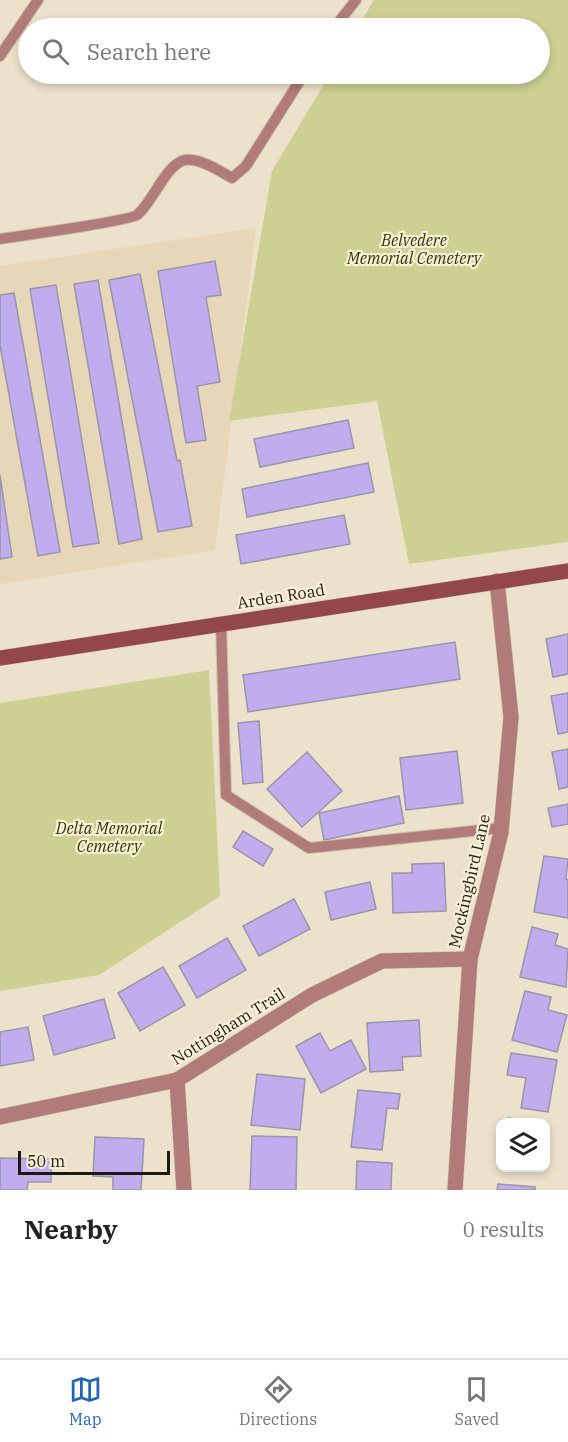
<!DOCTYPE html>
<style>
:root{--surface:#fff;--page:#f6f6f6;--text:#222;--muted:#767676;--line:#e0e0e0;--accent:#1f66b6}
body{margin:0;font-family:"IBM Plex Serif",serif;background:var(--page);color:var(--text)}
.controls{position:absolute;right:18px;bottom:18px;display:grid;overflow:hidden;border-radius:12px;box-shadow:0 3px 9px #0003}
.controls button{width:54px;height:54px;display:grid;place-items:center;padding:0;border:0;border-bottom:2px solid var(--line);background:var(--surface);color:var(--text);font:30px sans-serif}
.scale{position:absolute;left:18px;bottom:15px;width:152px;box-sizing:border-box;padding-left:6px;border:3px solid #1d1a11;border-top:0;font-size:16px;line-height:21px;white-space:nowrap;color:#1d1a11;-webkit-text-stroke:4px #faefd7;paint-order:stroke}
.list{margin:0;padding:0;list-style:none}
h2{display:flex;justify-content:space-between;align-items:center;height:78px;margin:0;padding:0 24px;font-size:26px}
h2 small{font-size:20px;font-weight:400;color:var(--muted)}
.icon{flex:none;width:33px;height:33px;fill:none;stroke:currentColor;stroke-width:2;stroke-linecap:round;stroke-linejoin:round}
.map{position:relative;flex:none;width:568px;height:1190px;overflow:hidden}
.search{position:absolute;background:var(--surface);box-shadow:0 3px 9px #0003;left:18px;right:18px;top:18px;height:66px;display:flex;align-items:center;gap:15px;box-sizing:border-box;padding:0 21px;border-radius:33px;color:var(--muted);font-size:22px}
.sheet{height:168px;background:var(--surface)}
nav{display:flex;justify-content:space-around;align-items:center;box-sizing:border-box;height:84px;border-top:2px solid var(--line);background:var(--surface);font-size:16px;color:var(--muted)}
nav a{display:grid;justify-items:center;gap:3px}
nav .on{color:var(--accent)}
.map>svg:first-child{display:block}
.built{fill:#e6d7b9}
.green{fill:#cdd092}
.building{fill:#c1aded;stroke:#9b95ab;stroke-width:1.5}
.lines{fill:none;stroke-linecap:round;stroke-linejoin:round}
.lane-casing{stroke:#c7bda9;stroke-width:12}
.street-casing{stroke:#c7bda9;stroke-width:16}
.secondary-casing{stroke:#c7bda9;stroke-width:16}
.lane{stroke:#b17b79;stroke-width:10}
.street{stroke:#b17b79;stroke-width:15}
.secondary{stroke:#934747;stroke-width:15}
.labels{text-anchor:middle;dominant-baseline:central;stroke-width:4.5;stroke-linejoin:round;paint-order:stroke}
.park-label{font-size:16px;font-style:italic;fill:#353500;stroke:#faefd7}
.street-label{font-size:16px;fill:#1d1a11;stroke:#faefd7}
</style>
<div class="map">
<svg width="568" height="1190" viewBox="0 0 568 1190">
<rect width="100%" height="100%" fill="#ece1ca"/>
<path class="built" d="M256,228L215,550L0,584V266Z"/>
<g class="green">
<path d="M374,0H568V542L409,564L377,401L229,421L272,171L330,74H540V28H357Z"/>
<path d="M209,670L220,896L99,975L0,991V703Z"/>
</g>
<g class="building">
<path d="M215,261L221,295L206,297L220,382L197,386L206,440L186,443L158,271Z"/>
<path d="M140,274L177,461L180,460L192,526L158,532L109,280Z"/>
<path d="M98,280L142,539L119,544L74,284Z"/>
<path d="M56,285L99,543L73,547L30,289Z"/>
<path d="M14,293L60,552L38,556L0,345V295Z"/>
<path d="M348,420L354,448L260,467L254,439Z"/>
<path d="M368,463L374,492L247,517L242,489Z"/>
<path d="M0,475L12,557L0,559Z"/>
<path d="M344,515L350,544L241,564L236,535Z"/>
<path d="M568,634V674L553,677L546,639Z"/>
<path d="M455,642L460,679L248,712L243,675Z"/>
<path d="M568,693V732L558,734L551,696Z"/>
<path d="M259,721L263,782L243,784L238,723Z"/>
<path d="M568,749V787L559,789L552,752Z"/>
<path d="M457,751L463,803L406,810L400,758Z"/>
<path d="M307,752L342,791L302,827L267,789Z"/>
<path d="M399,796L404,823L324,840L319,813Z"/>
<path d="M568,804V824L552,827L548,808Z"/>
<path d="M243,831L273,849L263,866L233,847Z"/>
<path d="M544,856L568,859L566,879L568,880V918L534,912Z"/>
<path d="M444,863L446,911L393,913L392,873H412V864Z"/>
<path d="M370,882L376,909L331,920L325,892Z"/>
<path d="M294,899L310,929L259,956L243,926Z"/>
<path d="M532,927L558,934L555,945L568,949L566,987L520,977Z"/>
<path d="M227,938L246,970L197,998L179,966Z"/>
<path d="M163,967L185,1005L140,1031L118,993Z"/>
<path d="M525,991L551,997L548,1010L567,1015L557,1052L512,1040Z"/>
<path d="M104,999L115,1038L54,1055L43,1016Z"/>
<path d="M419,1020L421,1056L402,1057L403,1070L370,1072L367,1023Z"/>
<path d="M28,1027L34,1060L0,1066V1032Z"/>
<path d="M320,1033L330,1051L351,1040L366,1069L321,1093L296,1046Z"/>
<path d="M511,1053L557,1060L548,1112L521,1108L526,1078L507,1075Z"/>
<path d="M257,1074L305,1079L300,1130L251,1125Z"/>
<path d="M358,1090L400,1094L398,1109L387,1108L382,1150L351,1147Z"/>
<path d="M508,1118L535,1122H507Z"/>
<path d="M252,1136L297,1137L296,1190H250Z"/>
<path d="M95,1137L144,1139L141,1190H113V1177L93,1176Z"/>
<path d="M0,1158L51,1159V1182H28L27,1190H0Z"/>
<path d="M357,1161L392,1163L391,1190H356Z"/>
<path d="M498,1184L535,1187V1190H497Z"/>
</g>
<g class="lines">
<g class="lane-casing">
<g id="lane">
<path d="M334,28L356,0"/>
<path d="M0,56L38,0"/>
<path d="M0,239C19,236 129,221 137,215C153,202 166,164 185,160C200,158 220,171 232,178L246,166L304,74"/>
<path d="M221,624L226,795L309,848L501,828"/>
</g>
</g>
<g class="street-casing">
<g id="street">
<path d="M177,1080L184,1190"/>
<path d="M0,1117L177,1080L312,995L382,961L470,959"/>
<path d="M455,1190L470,959L501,832L511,717L497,581"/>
</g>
</g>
<g class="secondary-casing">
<path id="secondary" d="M0,658L568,571"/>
</g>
<use href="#lane" class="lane"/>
<use href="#street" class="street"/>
<use href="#secondary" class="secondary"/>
</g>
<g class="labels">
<g class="park-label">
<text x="414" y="240">Belvedere<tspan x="414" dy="18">Memorial Cemetery</tspan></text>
<text x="109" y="828">Delta Memorial<tspan x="109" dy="18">Cemetery</tspan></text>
</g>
<g class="street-label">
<text transform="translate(281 596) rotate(-9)">Arden Road</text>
<text transform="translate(469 881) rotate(-77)">Mockingbird Lane</text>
<text transform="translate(228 1026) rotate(-32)">Nottingham Trail</text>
</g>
</g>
</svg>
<div class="controls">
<button><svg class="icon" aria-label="layers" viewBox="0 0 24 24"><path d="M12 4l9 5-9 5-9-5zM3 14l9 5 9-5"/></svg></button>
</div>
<div class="scale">50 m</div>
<div class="search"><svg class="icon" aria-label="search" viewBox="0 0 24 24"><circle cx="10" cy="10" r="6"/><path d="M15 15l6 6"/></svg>Search here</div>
</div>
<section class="sheet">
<h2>Nearby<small>0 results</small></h2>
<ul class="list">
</ul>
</section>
<nav>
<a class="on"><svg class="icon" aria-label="map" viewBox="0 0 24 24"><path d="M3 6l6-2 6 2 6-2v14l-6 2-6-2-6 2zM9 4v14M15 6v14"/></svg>Map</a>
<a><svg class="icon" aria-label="directions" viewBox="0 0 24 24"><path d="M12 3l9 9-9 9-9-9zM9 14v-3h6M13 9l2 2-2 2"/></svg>Directions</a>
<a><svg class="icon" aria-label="saved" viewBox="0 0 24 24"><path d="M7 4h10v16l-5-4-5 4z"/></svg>Saved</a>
</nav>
